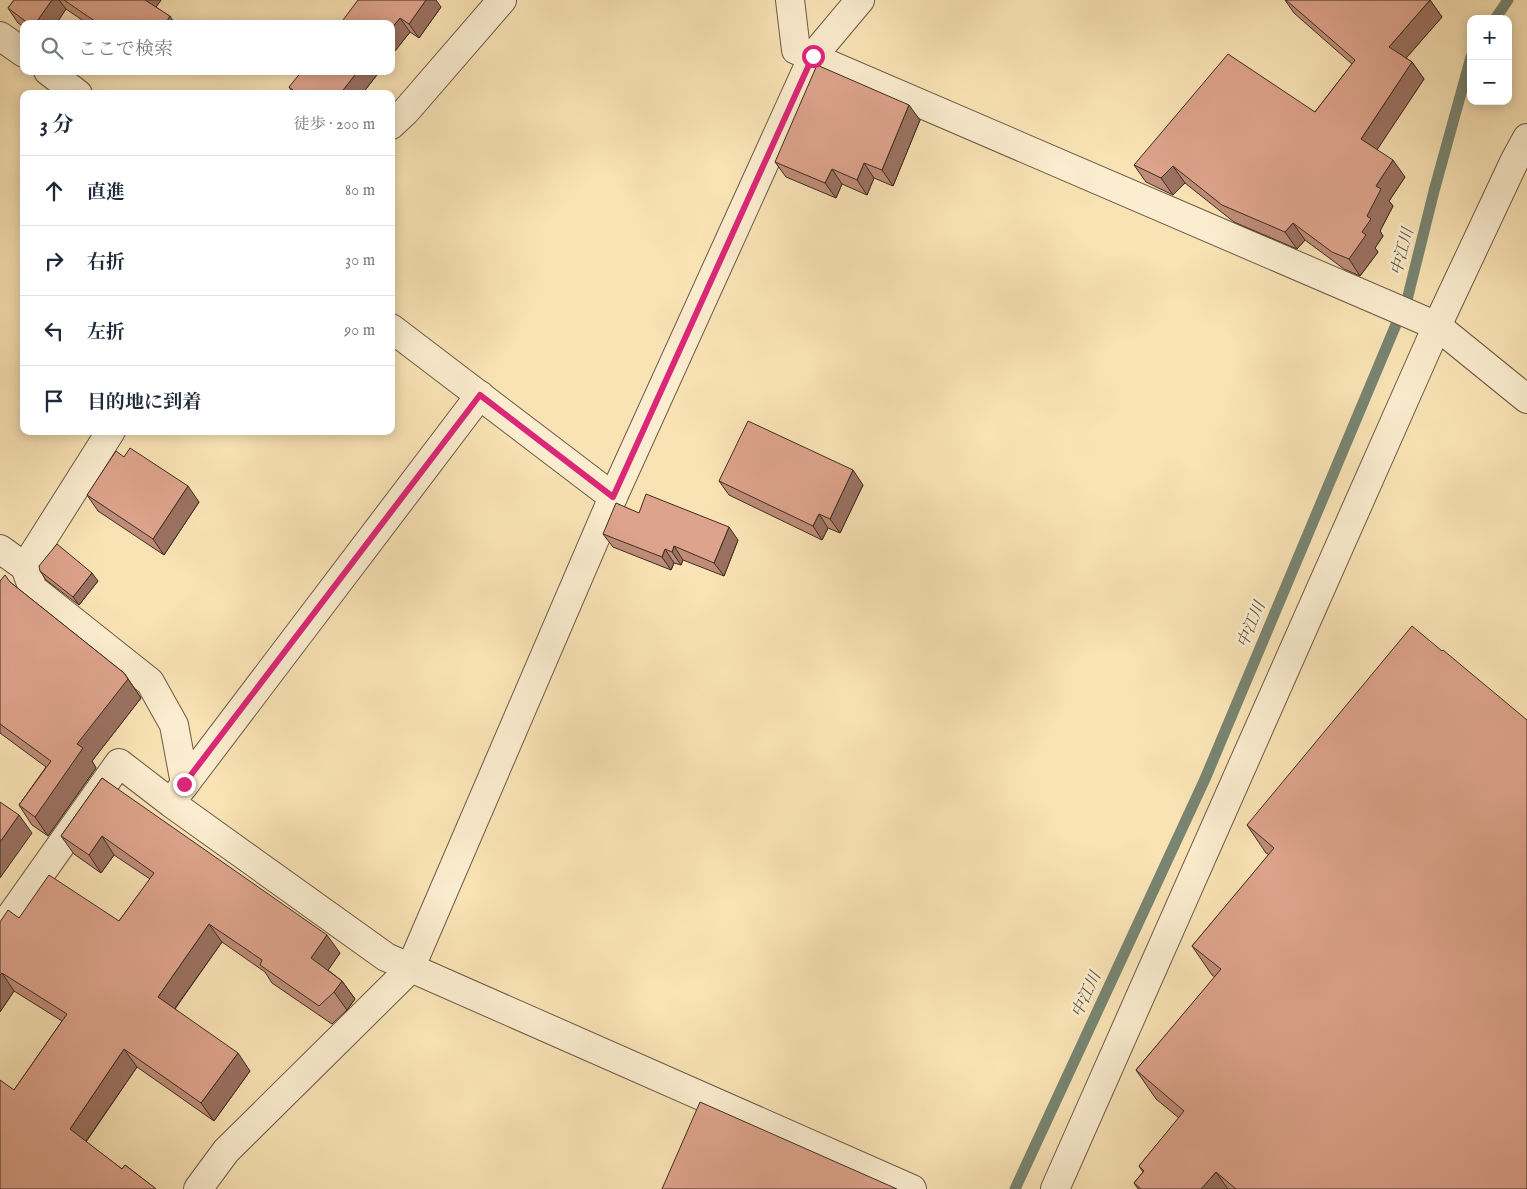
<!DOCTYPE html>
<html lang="ja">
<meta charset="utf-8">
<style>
:root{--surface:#fff;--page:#f6f6f7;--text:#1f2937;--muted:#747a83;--line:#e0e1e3}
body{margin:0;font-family:"IM FELL English","Noto Serif JP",serif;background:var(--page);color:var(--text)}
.controls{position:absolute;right:15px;top:15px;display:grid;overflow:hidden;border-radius:10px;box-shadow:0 2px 12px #0003}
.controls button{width:45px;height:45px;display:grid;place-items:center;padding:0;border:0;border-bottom:1px solid var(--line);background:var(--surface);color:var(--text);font:25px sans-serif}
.stop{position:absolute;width:15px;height:15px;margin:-11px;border:4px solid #db2777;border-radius:50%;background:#fff}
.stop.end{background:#db2777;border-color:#fff;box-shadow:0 1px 5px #0008}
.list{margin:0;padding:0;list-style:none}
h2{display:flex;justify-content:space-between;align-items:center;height:65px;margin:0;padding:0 20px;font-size:21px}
h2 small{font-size:16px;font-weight:400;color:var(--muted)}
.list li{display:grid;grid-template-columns:32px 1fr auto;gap:15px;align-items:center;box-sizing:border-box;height:70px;padding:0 20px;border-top:1px solid var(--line)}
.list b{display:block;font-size:19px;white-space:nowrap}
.list em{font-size:16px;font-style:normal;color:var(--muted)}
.icon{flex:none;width:28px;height:28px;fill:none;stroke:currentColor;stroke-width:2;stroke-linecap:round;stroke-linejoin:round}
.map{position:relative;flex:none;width:1527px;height:1189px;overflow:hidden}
.search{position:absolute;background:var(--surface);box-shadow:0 2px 12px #0003;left:20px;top:20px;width:375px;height:55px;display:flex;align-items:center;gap:12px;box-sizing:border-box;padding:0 18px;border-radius:10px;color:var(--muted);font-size:19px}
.panel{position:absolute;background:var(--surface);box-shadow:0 2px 12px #0003;left:20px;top:90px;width:375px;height:345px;border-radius:10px}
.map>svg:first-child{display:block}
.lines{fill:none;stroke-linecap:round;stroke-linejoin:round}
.stream{stroke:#788572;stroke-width:11}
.minor-casing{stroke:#6d5a45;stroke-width:30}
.tertiary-casing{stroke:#6d5a45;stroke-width:30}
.minor{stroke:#fbedcf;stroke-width:28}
.tertiary{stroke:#fbedcf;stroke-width:28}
.wall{fill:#be8c78;stroke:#3e2d20}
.shaded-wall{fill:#9b7262;stroke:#3e2d20}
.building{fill:#dda38c;stroke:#3e2d20}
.route{stroke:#db2777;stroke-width:6}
.labels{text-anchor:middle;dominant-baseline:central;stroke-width:5;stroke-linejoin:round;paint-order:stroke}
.water-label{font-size:16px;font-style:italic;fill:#565242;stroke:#fbedcf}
</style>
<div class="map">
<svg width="1527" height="1189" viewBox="0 0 1527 1189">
<rect width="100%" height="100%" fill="#f9e3b5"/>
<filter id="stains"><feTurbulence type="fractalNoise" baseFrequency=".004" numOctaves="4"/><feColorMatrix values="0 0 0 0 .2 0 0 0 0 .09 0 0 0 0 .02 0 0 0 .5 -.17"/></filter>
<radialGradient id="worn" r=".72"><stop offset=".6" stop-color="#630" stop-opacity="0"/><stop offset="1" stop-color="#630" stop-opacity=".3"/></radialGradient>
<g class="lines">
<g class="stream">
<path d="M1495,19L1508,0"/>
<path d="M1015,1189L1205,779L1408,296L1434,191L1471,57"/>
</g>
<g class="minor-casing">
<g id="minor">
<path d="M790,0L796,50L1437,326L1527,399"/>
<path d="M0,36L24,53"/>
<path d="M48,71L78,94"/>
<path d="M391,125L406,111L502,0"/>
<path d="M391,328L613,497"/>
<path d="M0,549L25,567L33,589L150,682L174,725L185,784L178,793"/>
<path d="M25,567L111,431"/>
<path d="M185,784L480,395"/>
<path d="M0,931L119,763L171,803L386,957L912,1189"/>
<path d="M198,1189L226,1151L410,969L613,497L813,56L860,0"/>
</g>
</g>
<g class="tertiary-casing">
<path id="tertiary" d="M1055,1189L1437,326L1515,160L1527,138"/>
</g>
<use href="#minor" class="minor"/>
<use href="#tertiary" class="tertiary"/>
</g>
<g class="wall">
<path d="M14,0H161L156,7L175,24H88L66,9L56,24H24V27L18,23L8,8Z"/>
<path d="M358,0L441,7L419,38L410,32L391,56V24Z"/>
<path d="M1285,0H1430L1442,17L1406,58L1412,62L1424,79L1377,149L1405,177L1389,201L1393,206L1380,231L1383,236L1375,248L1378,252L1360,276L1344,269L1305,240L1297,249L1234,222L1185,183L1173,195L1146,182L1134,165L1315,112L1352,64L1294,13Z"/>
<path d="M380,71L362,94H294L289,87Z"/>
<path d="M920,120L893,186L874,178L867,195L842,184L836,198L786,177L775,162Z"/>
<path d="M124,457L199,502L164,555L98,511L87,495Z"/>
<path d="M719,481L863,485L840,533L828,528L822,540L729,495Z"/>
<path d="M639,513L738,540L724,576L683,560L681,565L674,563L671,570L613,547L603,534Z"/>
<path d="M40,571L98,581L79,605L46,580Z"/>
<path d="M0,581L10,582L124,673L141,698L92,761L96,768L48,836L32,825L19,805L46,767L0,733Z"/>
<path d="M1442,651L1527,1189H1138L1134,1183L1143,1172L1139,1166L1179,1118L1156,1099L1136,1070L1215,977L1212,975L1192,946L1269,855L1266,853L1247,825Z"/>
<path d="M102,778L340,953L328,970L342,981L355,999L347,1010L332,1024L272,983L265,972L222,942L175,1009L250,1071L214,1121L137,1067L86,1142L122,1169L125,1165L156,1189H0L14,1090L62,1021L14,991L0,1012V922L19,918L119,921L150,879L114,855L101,873L74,854L61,836Z"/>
</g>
<g class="shaded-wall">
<path d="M52,0H59L66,9L56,24H35Z"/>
<path d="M143,0H161L152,13Z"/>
<path d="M426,0H436L441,7L419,38L409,24Z"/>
<path d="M1430,0L1442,17L1401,64L1389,47Z"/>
<path d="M170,16L175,24H165Z"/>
<path d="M400,18L410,32L391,56V29Z"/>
<path d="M1412,62L1424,79L1373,156L1361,139Z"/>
<path d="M358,71H380L362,94H340Z"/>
<path d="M909,105L920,120L893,186L882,170Z"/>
<path d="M1393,160L1405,177L1389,201L1393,206L1380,231L1383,236L1375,248L1378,252L1360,276L1349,259L1367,216L1376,186Z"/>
<path d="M864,163L874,178L867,195L857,180Z"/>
<path d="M1173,166L1185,183L1173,195L1161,178Z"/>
<path d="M832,169L842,184L836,198L825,183Z"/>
<path d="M1293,223L1305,240L1297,249L1285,232Z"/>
<path d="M853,470L863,485L840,533L830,519Z"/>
<path d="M188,486L199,502L164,555L153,539Z"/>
<path d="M819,514L828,528L822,540L813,526Z"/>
<path d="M729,527L738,540L724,576L714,563Z"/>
<path d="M674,546L683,560L681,565L672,552Z"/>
<path d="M665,549L674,563L671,570L662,557Z"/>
<path d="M92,573L98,581L79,605L73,597Z"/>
<path d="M124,673L141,698L92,761L96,768L48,836L35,817L77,744Z"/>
<path d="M19,815L32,833L0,878V842Z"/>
<path d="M102,836L114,855L101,873L89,855Z"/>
<path d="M209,924L222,942L170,1015L158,997Z"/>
<path d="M327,935L340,953L324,976L311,958Z"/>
<path d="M2,973L14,991L0,1012V975Z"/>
<path d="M342,981L355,999L347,1010L334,992Z"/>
<path d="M124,1049L137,1067L82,1147L70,1129Z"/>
<path d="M238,1053L250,1071L214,1121L201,1103Z"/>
<path d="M1216,1172L1228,1189H1201Z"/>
</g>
<g class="building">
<path d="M14,0H52L35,24H29L8,8Z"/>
<path d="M64,0H145L170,16L165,24H99Z"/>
<path d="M358,0H426L409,24L400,18L391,29V24H340Z"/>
<path d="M1286,0H1430L1389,47L1412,62L1361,139L1393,160L1376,186L1381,189L1367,216L1371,219L1362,232L1366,235L1349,259L1332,252L1293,223L1285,232L1222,205L1173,166L1161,178L1134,165L1228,54L1315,112L1355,60Z"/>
<path d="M817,65L909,105L882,170L864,163L857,180L832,169L825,183L775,162Z"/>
<path d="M302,71H358L340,94H298L289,87Z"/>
<path d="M748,421L853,470L830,519L819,514L813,526L719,481Z"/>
<path d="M130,448L188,486L153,539L87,495L116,451L124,457Z"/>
<path d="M646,494L729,527L714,563L674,546L672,552L665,549L662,557L603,534L616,503L639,513Z"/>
<path d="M57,544L92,573L73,597L40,571L39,566Z"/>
<path d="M5,575L10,582L124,673L128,679L77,744L83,748L35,817L19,805L51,761L0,724V581Z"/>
<path d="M1412,626L1442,651L1443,650L1527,720V1189H1236L1216,1172L1201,1189H1141L1134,1183L1144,1171L1139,1166L1184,1111L1136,1070L1221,969L1192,946L1274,848L1247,825Z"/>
<path d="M102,778L327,935L311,958L342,981L334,992L319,1006L260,965L262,960L209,924L158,997L238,1053L201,1103L124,1049L70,1129L122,1169L125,1165L155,1188V1189H0V1080L14,1090L67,1014L2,973L0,975V922L8,910L19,918L49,875L119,921L154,873L102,836L89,855L61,836Z"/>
<path d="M0,802L19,815L0,842Z"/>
<path d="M700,1102L897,1189H662Z"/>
</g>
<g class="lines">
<path class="route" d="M184,784L480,395L613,497L813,56"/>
</g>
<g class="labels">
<g class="water-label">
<text transform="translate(1403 252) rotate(-75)">中江川</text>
<text transform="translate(1252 625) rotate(-67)">中江川</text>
<text transform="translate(1087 995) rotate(-65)">中江川</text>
</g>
</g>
<rect width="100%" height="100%" filter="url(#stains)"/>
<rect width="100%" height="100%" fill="url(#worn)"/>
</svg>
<div class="controls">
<button>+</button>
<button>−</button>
</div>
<div class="stop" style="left:813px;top:56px"></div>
<div class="stop end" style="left:184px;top:784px"></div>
<div class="search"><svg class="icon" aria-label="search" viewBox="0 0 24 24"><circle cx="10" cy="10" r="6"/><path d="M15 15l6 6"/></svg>ここで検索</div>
<section class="panel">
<h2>3 分<small>徒歩 · 200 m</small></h2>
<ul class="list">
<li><svg class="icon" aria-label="ahead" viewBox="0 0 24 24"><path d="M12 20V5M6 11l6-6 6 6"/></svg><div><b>直進</b></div><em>80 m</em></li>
<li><svg class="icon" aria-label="right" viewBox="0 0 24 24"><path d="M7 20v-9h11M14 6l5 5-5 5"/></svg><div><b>右折</b></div><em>30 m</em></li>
<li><svg class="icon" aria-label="left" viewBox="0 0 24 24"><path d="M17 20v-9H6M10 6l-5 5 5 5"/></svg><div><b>左折</b></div><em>90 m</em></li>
<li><svg class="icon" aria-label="arrive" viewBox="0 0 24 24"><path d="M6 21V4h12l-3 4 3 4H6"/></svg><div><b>目的地に到着</b></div></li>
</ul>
</section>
</div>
